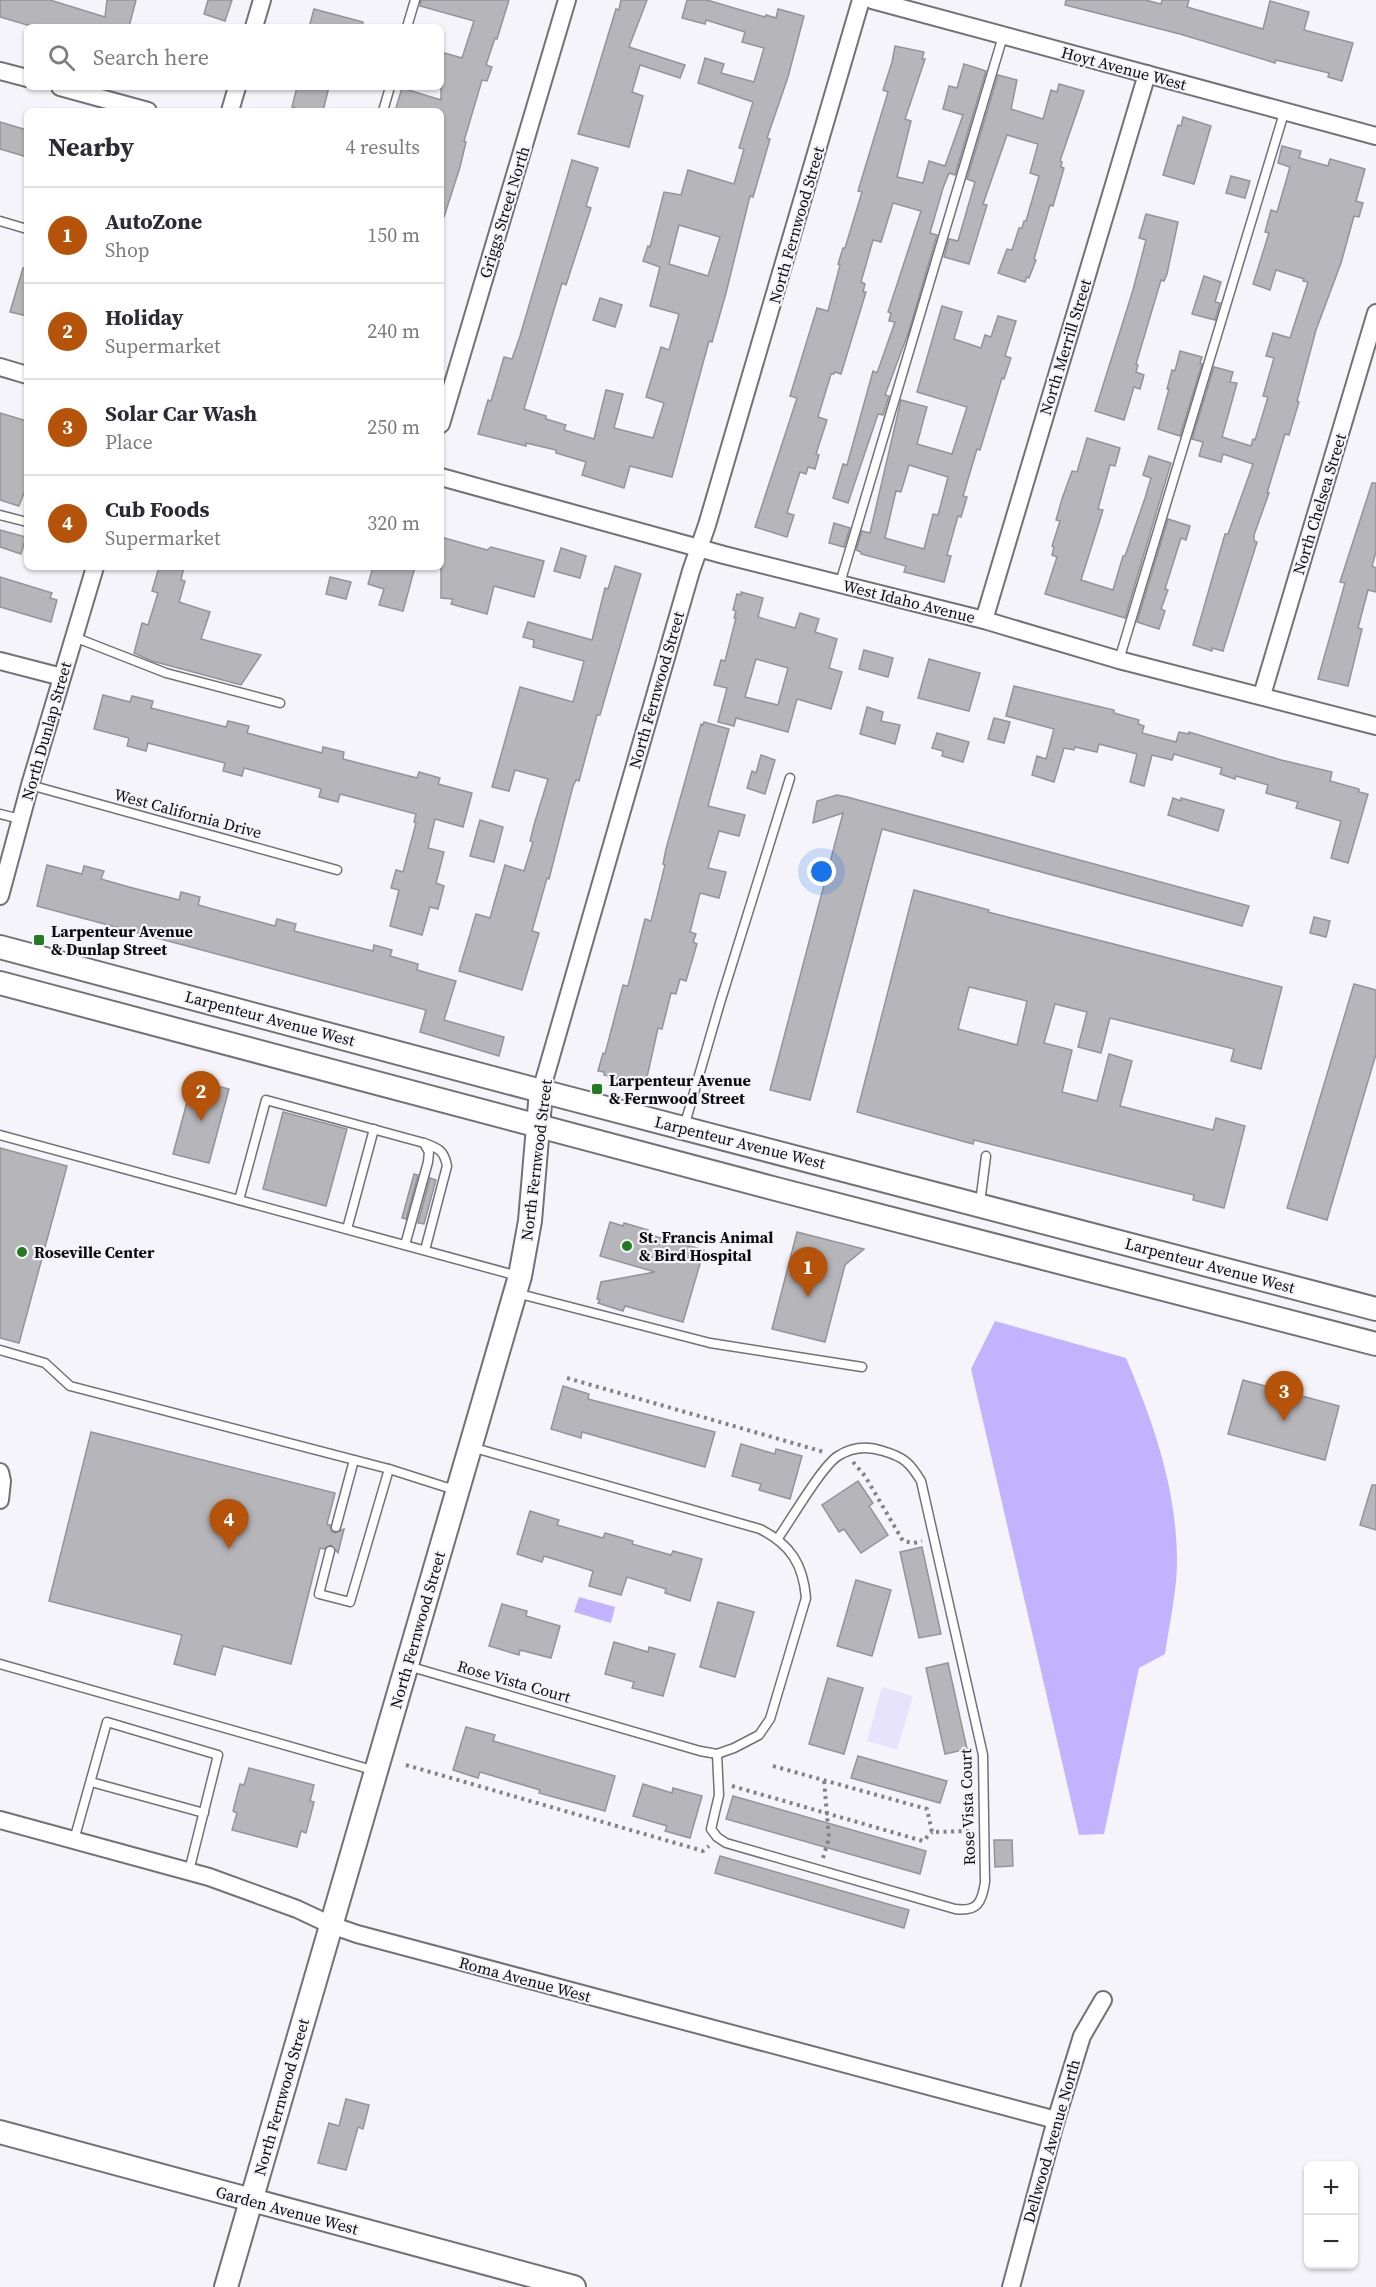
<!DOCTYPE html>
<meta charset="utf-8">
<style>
:root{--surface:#fff;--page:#f2f2f3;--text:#2b2b33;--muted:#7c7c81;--line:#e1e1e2;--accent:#b45309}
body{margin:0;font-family:"Source Serif 4",serif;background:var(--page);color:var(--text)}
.controls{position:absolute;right:18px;bottom:18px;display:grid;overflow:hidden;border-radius:9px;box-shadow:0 2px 4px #0004}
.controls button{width:54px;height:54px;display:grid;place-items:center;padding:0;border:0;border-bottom:2px solid var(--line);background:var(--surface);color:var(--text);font:30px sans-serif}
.you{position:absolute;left:822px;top:872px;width:21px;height:21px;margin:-15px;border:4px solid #fff;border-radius:50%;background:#1a73e8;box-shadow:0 0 0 9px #1a73e833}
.badge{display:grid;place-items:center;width:39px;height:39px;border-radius:50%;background:var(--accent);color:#fff;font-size:20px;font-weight:700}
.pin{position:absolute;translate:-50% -50px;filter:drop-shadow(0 2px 3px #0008)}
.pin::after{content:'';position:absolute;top:32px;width:21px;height:18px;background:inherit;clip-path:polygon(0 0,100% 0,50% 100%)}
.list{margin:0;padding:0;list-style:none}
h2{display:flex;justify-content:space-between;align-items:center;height:78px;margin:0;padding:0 24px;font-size:26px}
h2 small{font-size:20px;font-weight:400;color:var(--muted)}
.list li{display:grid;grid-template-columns:39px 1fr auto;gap:18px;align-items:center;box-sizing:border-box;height:96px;padding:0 24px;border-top:2px solid var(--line)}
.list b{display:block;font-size:22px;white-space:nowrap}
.list p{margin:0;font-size:20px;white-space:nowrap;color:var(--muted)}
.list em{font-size:20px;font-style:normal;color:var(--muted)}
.icon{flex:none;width:33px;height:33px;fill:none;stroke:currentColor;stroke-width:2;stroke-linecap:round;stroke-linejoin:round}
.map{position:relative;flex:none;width:1376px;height:2287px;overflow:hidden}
.search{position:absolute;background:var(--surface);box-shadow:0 2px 4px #0004;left:24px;top:24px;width:420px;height:66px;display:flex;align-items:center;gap:15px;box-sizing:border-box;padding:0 21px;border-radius:9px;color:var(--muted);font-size:22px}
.panel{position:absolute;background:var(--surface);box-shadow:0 2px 4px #0004;left:24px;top:108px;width:420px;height:462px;border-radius:9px}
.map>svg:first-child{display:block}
.green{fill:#e7e3fd}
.water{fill:#c2b3fe}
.building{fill:#b5b5ba;stroke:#939398;stroke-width:1.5;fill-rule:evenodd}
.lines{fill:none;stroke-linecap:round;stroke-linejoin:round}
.lane-casing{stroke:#727176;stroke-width:11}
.street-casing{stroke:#727176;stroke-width:20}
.secondary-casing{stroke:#727176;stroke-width:26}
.path{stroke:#828185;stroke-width:4;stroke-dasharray:3 4.5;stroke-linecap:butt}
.lane{stroke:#fff;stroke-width:8}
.street{stroke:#fff;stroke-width:16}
.secondary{stroke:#fff;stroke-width:22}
.poi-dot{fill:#247925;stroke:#f5f4fa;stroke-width:2}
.labels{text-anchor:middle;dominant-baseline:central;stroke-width:4.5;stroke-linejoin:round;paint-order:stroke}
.street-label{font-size:16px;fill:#0c0b0d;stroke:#f5f4fa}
.poi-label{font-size:16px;font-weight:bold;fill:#0c0b0d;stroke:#f5f4fa;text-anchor:start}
</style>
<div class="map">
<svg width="1376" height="2287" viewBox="0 0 1376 2287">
<rect width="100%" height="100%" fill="#f5f4fa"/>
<path class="green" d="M882,1687L913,1696L897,1750L867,1741Z"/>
<g class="water">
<path d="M995,1321L1126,1358C1154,1424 1177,1490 1177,1562C1177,1590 1169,1626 1165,1654L1139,1668L1104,1834L1079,1835L971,1369Z"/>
<path d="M579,1597L615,1607L611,1623L574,1612Z"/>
</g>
<g class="building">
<path d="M0,0H50L105,17L107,0H136L129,27H34L0,17Z"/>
<path d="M208,0H232L225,21L204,14Z"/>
<path d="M421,0H509L497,39L495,38L486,65L492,67L487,81L482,80L464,141L466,142L460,167L444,217H441V111H395L402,88L441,100V52L462,58L474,21L420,6Z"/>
<path d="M621,0H647L629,47L685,65L680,78L640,65L632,92L643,96L629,147L578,134L616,9L619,10Z"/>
<path d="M687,0H707L765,17L766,15L776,18L778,9L804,16L788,77L767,138L770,139L753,197L750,196L726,293L712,342L709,341L672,477L630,466L624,488L582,475L586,462L556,453V450L526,443V446L478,434L488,400L491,401L504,357L512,359L520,336L572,160L598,168L586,206L591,208L566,285L562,283L524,409L546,416V419L566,425L564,430L594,439L606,390L623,394L614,428L653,438L664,403L646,397L661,347L669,350L679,314L650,306L660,267L643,261L648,246L650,247L664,192L681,195L688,170L734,184L744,149L739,148L753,102L698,83L705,58L724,64L721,73L754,82L764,48L742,42L745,32L706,20L705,24L682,18ZM679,225L720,237L708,276L669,264Z"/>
<path d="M1066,0H1145L1161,4L1162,0H1189L1187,7L1263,29L1270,1L1309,12L1304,30L1353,43L1342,81L1328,77L1329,73L1276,60L1275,63L1180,34L1065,5Z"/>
<path d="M314,9L363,22L362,27H309Z"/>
<path d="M895,46L924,52L922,59H925L905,119L911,121L897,177L923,183L929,161L945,166L963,115L943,109L949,86L957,88L964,64L986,71L955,175L949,173L943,188L930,233L937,235L909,331L885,395L889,396L883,415L878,414L848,503L833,498L843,464L847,465L873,371L877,373L895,322L889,321L891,313L888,312L921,211L893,203L881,242L873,240L861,282L865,284L863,292H866L841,374L835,372L834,374H831L818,417L827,420L816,454L819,455L815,469L808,467L806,474L800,472L787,513L794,515L787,537L755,527L797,398L790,396L817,308L828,311L840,265L838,264L843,248H845L862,192L858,191L888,92L883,90L892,62Z"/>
<path d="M998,75L1017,80L1011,109L1043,119L1051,90L1057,92L1059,84L1084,91L1060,161L1062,162L1061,167L1064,168L1053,206L1050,205L1034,259L1036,260L1029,278L1027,277L1025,282L998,273L1007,249L1012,250L1019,228H1022L1024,221H1026L1039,176L1030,173L1038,144L1007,135L983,204L987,205L969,264L944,257L949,239L958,241L975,182L967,179Z"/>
<path d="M297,87H329L323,111H305L292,107Z"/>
<path d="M1183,117L1211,126L1194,184L1163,175L1178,125L1181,126Z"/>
<path d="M0,122L27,130V157L0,149Z"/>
<path d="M1282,146L1301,151L1299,158L1328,166L1330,159L1365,169L1356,201L1363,203L1359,217L1354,216L1341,263L1316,330L1297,401L1299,402L1289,435L1285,434L1267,493H1269L1254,535V541L1257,542L1223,651L1212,648V651L1193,645L1225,534H1228L1253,464L1223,454L1221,462L1199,456L1203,442L1192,439L1214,367L1233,372L1230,382L1237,383L1222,437L1251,446L1253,439L1255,440L1268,397L1263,396L1274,358L1266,356L1273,333L1290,338L1308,282L1303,281L1304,279L1276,270L1270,290L1253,284L1269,233L1265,232L1271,210L1277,212L1290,167L1278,163Z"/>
<path d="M1231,176L1250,181L1245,198L1226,193Z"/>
<path d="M1146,214L1178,222L1167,274L1164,281L1161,280L1136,364L1138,365L1136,372L1144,375L1140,389L1134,387L1124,420L1095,411L1133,290L1146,240L1139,238Z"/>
<path d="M23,268L27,269V316L10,312Z"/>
<path d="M1204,276L1221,282L1215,302L1220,303L1215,320L1192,314Z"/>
<path d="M600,298L622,305L615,327L593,320Z"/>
<path d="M942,306L962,312L954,339L981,348L985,335L991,337L998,316L1016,321L1005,356L1011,358L1004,379L1002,378L980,450L977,449L963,496L967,497L961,517L958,516L947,555L951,556L944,582L904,572L906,566L861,554V552L856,550L862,531L870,533L901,400L927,407L917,444L952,454L967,407L917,392ZM909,465L948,477L938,515L933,514L924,549L885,538L896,491L901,492Z"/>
<path d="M1180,351L1202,357L1200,363L1202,364L1180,436L1158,429L1169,389H1167L1172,370L1175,371Z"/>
<path d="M0,413L27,421V485L19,506L0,500Z"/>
<path d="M1087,438L1120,448L1115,466L1110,465L1098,509L1103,510L1081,580L1113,590L1123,556H1125L1145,498L1151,478L1143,475L1149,456L1171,463L1125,618L1045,594L1057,557L1052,555L1054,547L1052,546L1060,521L1056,520L1062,499L1072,471L1077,472Z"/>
<path d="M1372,483H1376V552L1372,566L1376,568V592L1368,590L1358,628L1362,629L1348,686L1318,679L1345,583L1340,582Z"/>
<path d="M1168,519L1190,526L1186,540L1181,538L1165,589L1168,590L1161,609L1165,611L1159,629L1137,622Z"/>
<path d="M834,523L850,528L844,547L829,543Z"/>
<path d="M0,530L26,537L21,554L0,547Z"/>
<path d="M441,537L487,550L491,547L544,561L534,597L494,586L487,614L451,604L453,599L441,598Z"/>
<path d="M561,548L586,556L580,578L554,571Z"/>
<path d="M615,566L641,574L600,715H597L579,781L576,780L573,786L549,879L547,878L532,931L539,933L522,990L459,971L476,914L490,918L505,865L524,871L533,842L530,841L534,825L548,779L515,770L509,791L492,787L520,687L573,702L584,661L533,647L534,640L523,637L528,622L592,640L605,588L608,589Z"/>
<path d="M159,567H184L181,580L185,581L179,602L210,612L201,639L261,655L241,685L152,661L134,653L142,623L148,625L158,593L152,591Z"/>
<path d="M373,567H415L403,611L379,605L384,589L368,584Z"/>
<path d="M0,577L52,593L50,598L57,600L51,622L0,607Z"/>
<path d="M330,577L351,582L346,599L326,594Z"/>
<path d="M741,592L763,598L758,617L795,628L800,613L819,619L815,632L837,639L829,668L842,672L831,709L797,699L788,732L736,718L734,726L718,722L727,688L714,685L721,660L725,661L736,618H734L736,611L733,610L737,594L741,595ZM756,659L788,668L778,705L745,697Z"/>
<path d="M864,650L893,658L888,677L859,669Z"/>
<path d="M929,659L980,673L969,711L918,698Z"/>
<path d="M1014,686L1114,710V713L1139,720L1138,724L1144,726L1142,733L1176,742L1179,732L1189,734V732L1281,760L1332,772L1330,781L1359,789V792L1368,794L1348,863L1331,858L1341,821L1296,808L1298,802L1266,793L1268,785L1236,776L1235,779L1220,774L1222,768L1174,754L1172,760L1152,755L1144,786L1130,782L1137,754L1099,744L1097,752L1075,747L1074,750L1064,748L1054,782L1032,775L1037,756L1046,759L1054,729L1006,716Z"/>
<path d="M103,695L130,702L132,696L153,701L151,708L226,727L228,721L249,726L247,733L322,753L323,747L344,752L343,759L417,778L419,772L440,778L438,784L472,793L463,827L435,819L428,848L444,852L436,883L444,886L438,909L430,907L422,935L390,926L399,890L391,888L396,870L403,872L416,823L414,822L416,814L340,794L338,802L319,797L321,789L244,768L242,776L223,771L225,763L148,743L146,751L127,746L129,738L94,729Z"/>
<path d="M867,707L883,712L881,721L900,725L895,744L860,734Z"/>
<path d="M994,718L1010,722L1004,743L988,739Z"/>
<path d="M704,722L729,729L708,806L745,815L739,836L719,831L708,868L726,872L719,898L700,893L690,932L696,934L693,942L697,944L686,981L680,979L676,994L671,993L662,1029L658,1028L645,1086L604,1075V1072L598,1071L603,1053L605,1054L623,985L628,986L645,919L651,921L665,865L663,864L666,849L701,724L703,725Z"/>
<path d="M937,733L969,742L963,762L942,756L943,751L932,748Z"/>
<path d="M761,755L775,760L765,794L747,788L752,771L756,773Z"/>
<path d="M837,795L847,797L1249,906L1242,926L882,829L810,1100L770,1090L843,813L813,823L817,801Z"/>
<path d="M1173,798L1181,801V798L1224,810L1218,831L1168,815Z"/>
<path d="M480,820L503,827L494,862L470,856Z"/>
<path d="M47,865L82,874L84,866L104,871L101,879L129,887L179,900L181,892L200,897L198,905L275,926L277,919L296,924L294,931L373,951L374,945L392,950L390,956L418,964L417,970L456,981L444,1020L504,1037L499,1056L420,1032L426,1010L37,906Z"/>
<path d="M914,890L989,910L988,912L1282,987L1261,1069L1231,1061L1234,1049L1110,1018L1101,1053L1078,1047L1087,1012L1055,1004L1044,1043L1072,1050L1062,1092L1097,1101L1109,1054L1132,1061L1120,1106L1213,1130L1216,1118L1245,1126L1224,1208L1193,1200L1194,1195L974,1140L973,1144L857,1112ZM969,987L1027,1001L1017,1045L958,1029Z"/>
<path d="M1314,917L1330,921L1326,937L1310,933Z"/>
<path d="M1354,984L1376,990V1054L1327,1220L1287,1208Z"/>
<path d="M193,1080L229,1089L209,1163L173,1154Z"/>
<path d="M283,1112L347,1129L326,1206L263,1189Z"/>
<path d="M0,1148L67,1166L19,1343L0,1338Z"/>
<path d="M414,1174L418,1175L406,1219L402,1218Z"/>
<path d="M430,1178L436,1180L424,1224L418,1223Z"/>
<path d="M610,1222L623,1226L624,1223L648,1230L647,1233L654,1236L704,1250L683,1322L625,1306L623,1311L598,1303L600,1300L597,1299L601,1282L655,1272L600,1256Z"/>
<path d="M797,1232L864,1249L845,1265L825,1342L772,1329Z"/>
<path d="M1243,1380L1339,1406L1325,1460L1228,1434Z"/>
<path d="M563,1386L589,1394L588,1399L715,1432L705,1467L582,1432L581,1438L551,1429Z"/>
<path d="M91,1432L335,1493L327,1524L330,1525L331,1531L335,1533L344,1529L338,1553L331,1545L324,1549L320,1548L291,1664L223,1646L215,1675L174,1664L182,1635L49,1601Z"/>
<path d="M741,1444L775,1454L776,1449L802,1456L790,1499L759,1490L761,1484L732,1476Z"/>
<path d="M858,1481L873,1503L869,1506L888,1535L861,1553L844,1529L839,1532L822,1505Z"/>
<path d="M1372,1485H1376V1530L1360,1525Z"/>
<path d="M530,1511L559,1520L557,1525L603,1538L605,1533L633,1541L632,1544L671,1555L673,1551L702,1559L690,1601L665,1593L666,1589L627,1577L621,1595L589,1586L593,1571L544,1556L542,1562L517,1554Z"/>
<path d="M922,1547L941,1634L919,1638L900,1552Z"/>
<path d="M856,1580L891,1590L872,1656L837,1646Z"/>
<path d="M718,1602L754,1612L735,1677L700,1667Z"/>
<path d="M502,1604L527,1611L526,1616L560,1626L551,1658L520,1650L519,1655L489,1646Z"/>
<path d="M614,1642L648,1652L649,1647L675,1654L663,1696L632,1688L634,1682L605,1674Z"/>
<path d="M948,1663L967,1749L945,1754L926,1668Z"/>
<path d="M828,1678L863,1688L844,1754L809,1744Z"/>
<path d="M466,1727L495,1735L493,1741L615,1776L605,1811L539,1793L540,1790L480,1772L478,1778L453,1770Z"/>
<path d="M858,1756L947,1781L940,1803L851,1778Z"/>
<path d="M249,1768L314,1785L310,1801L314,1802L306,1833L301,1831L297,1847L232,1830L237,1813L233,1811L240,1784L244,1785Z"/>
<path d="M643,1784L672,1793L673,1788L702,1796L690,1838L665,1831L667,1826L633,1816Z"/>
<path d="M733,1796L926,1851L920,1874L726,1819Z"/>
<path d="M994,1840H1012L1013,1866L995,1867Z"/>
<path d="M720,1856L909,1910L904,1928L715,1873Z"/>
<path d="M346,2099L369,2105L363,2129L358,2127L346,2170L318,2163L329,2123L339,2126Z"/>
</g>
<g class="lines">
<g class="lane-casing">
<g id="lane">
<path d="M407,27L415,0"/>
<path d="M383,111L390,87"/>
<path d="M0,221L27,229"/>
<path d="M0,515L27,522"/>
<path d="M840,583L1003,36"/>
<path d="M74,637L166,673L280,703"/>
<path d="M1119,660L1284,113"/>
<path d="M30,785L337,870"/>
<path d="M0,814L20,819"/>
<path d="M684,1127L720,1003L790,778"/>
<path d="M0,1135L518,1276"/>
<path d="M239,1200L266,1100L424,1143C438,1148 444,1150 447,1166L425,1250"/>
<path d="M980,1203L986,1156"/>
<path d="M347,1229L374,1129"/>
<path d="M405,1245L428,1162L429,1152L424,1143"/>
<path d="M516,1293L710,1343L862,1367"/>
<path d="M0,1350L45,1363L70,1386L389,1469L458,1491"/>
<path d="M336,1527L354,1460"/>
<path d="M330,1551L319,1594L350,1602L389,1469"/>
<path d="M0,1664L376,1771"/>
<path d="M408,1666L700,1751L717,1754L734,1748L759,1735L770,1719L806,1598C803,1564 791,1545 760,1529L471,1447"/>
<path d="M717,1754L719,1795L711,1829L717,1837L726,1843L955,1909C977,1912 982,1903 985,1882L983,1755L921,1481C910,1463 904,1457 883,1451C868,1446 852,1447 838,1456C822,1466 791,1520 778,1538"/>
<path d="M91,1782L204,1813"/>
<path d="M74,1840L107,1722L218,1755L189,1871"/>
</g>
</g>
<g class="street-casing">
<g id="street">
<path d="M872,0L1376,136"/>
<path d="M254,27L262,0"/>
<path d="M0,71L27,78"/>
<path d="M60,87L148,111"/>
<path d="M230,111L237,87"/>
<path d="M0,367L27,375"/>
<path d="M441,424L567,0"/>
<path d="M441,477L724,555L984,620L1119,660L1376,726"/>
<path d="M984,620L1147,74"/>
<path d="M0,661L62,677"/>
<path d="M1262,695L1376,313"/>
<path d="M0,896L30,785L95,567"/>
<path d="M541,1091L691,571L707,525L861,0"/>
<path d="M0,1472L2,1481L0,1500"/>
<path d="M0,1820L209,1877L297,1909L331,1925L357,1934L1056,2120"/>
<path d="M1011,2287L1056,2120L1082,2036L1103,2000"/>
</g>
</g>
<g class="secondary-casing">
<g id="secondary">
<path d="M0,947L541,1091L1376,1309"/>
<path d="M0,983L776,1189L1376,1344"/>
<path d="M0,2132L574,2287"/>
<path d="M226,2287L520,1276L530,1221L541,1091"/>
</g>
</g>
<g class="path">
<path d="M567,1378L824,1452"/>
<path d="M853,1462L865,1476L903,1541L914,1543L922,1541"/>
<path d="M406,1765L703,1851L709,1846"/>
<path d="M773,1766L927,1809L932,1832L972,1831"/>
<path d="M732,1786L923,1841L932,1832"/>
<path d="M823,1858L829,1838L824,1780"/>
</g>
<use href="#lane" class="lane"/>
<use href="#street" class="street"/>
<use href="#secondary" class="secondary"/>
</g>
<g class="poi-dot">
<rect x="33" y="934" width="12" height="12" rx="3"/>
<rect x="591" y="1083" width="12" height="12" rx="3"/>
<circle cx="627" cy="1246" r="6"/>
<circle cx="22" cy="1252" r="6"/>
</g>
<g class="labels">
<g class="street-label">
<text transform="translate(1124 68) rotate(15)">Hoyt Avenue West</text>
<text transform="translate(504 212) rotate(-73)">Griggs Street North</text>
<text transform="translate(796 225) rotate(-74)">North Fernwood Street</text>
<text transform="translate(1065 347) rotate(-73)">North Merrill Street</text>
<text transform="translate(1319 504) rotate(-73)">North Chelsea Street</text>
<text transform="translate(909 601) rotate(14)">West Idaho Avenue</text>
<text transform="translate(656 690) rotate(-74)">North Fernwood Street</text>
<text transform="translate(46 731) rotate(-74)">North Dunlap Street</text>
<text transform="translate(188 813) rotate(15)">West California Drive</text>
<text transform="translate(270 1018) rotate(15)">Larpenteur Avenue West</text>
<text transform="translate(740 1142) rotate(14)">Larpenteur Avenue West</text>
<text transform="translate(536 1160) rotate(-83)">North Fernwood Street</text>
<text transform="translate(1210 1265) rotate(15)">Larpenteur Avenue West</text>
<text transform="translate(417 1630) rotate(-74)">North Fernwood Street</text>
<text transform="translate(514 1681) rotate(16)">Rose Vista Court</text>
<text transform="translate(967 1807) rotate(-92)">Rose Vista Court</text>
<text transform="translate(525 1979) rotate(15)">Roma Avenue West</text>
<text transform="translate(281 2097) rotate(-74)">North Fernwood Street</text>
<text transform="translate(1051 2141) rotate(-74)">Dellwood Avenue North</text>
<text transform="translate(287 2210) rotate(15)">Garden Avenue West</text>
</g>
<g class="poi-label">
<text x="51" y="931">Larpenteur Avenue<tspan x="51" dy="18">&amp; Dunlap Street</tspan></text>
<text x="609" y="1080">Larpenteur Avenue<tspan x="609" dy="18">&amp; Fernwood Street</tspan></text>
<text x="639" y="1237">St. Francis Animal<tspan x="639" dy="18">&amp; Bird Hospital</tspan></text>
<text x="34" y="1252">Roseville Center</text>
</g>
</g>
</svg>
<div class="controls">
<button>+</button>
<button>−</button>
</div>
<div class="you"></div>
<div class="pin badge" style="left:808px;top:1297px">1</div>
<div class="pin badge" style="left:201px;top:1121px">2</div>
<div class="pin badge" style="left:1284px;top:1421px">3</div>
<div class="pin badge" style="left:229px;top:1549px">4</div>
<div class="search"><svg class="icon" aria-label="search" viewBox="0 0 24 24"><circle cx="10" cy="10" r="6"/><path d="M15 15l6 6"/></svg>Search here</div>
<section class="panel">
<h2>Nearby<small>4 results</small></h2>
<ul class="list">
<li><span class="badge">1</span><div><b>AutoZone</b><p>Shop</p></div><em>150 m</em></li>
<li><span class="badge">2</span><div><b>Holiday</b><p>Supermarket</p></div><em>240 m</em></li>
<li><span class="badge">3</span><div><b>Solar Car Wash</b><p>Place</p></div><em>250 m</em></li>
<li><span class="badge">4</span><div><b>Cub Foods</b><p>Supermarket</p></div><em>320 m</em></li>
</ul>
</section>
</div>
